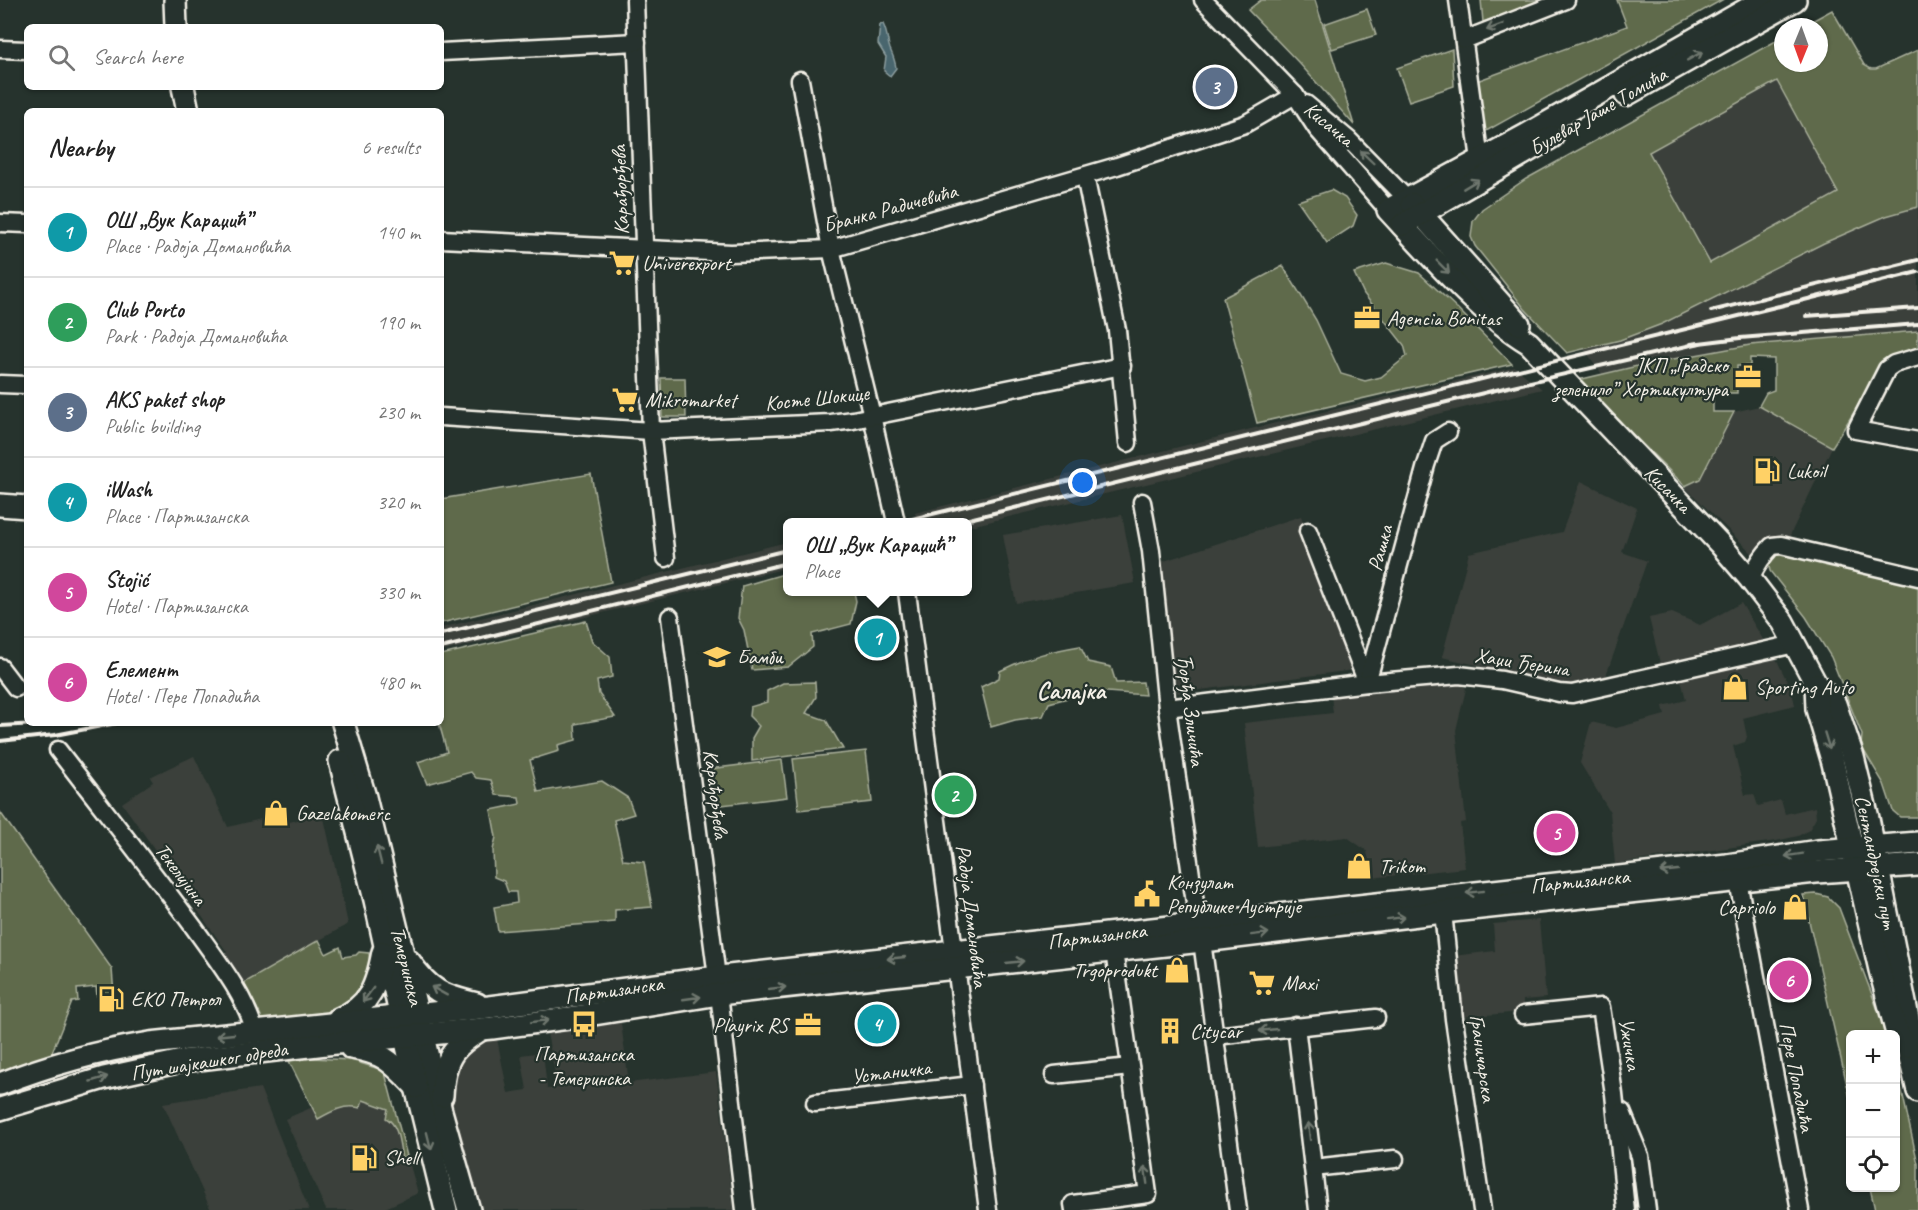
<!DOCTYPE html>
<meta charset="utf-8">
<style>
:root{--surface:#fff;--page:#f2f2f2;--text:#222;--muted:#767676;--line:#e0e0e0;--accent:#ea580c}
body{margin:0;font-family:Caveat,sans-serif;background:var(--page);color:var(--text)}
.controls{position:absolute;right:18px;bottom:18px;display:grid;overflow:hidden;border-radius:9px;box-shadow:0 2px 4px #0004}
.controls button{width:54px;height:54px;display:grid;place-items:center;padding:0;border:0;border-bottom:2px solid var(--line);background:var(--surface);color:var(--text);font:30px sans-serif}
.compass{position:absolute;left:1774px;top:18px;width:54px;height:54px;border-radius:50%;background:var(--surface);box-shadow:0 2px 4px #0004;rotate:181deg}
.you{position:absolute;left:1083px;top:483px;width:21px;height:21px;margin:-15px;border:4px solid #fff;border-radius:50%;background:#1a73e8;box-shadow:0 0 0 9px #1a73e833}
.badge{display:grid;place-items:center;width:39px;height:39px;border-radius:50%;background:var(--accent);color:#fff;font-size:20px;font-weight:700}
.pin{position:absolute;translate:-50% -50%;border:3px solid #fff;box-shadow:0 2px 6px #0006}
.popup{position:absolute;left:783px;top:518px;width:189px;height:78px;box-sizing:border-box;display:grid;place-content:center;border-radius:9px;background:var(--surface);filter:drop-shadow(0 2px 4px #0005);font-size:20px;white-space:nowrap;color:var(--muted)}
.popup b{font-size:22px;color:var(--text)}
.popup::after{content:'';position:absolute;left:50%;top:100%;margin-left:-12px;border:12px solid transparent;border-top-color:var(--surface)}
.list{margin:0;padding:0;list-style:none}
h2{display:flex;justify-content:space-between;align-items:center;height:78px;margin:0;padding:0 24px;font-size:26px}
h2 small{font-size:20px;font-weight:400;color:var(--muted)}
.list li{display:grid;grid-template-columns:39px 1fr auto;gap:18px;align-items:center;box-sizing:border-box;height:90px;padding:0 24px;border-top:2px solid var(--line)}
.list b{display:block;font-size:22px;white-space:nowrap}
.list p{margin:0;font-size:20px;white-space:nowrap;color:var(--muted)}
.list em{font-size:20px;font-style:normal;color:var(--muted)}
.icon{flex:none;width:33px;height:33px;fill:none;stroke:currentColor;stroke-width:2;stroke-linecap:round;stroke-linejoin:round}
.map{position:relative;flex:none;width:1918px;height:1210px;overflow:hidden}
.search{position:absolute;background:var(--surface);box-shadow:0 2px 4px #0004;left:24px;top:24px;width:420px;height:66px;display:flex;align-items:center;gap:15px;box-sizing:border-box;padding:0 21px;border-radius:9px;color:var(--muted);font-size:22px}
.panel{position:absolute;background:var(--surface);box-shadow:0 2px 4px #0004;left:24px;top:108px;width:420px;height:618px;border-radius:9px}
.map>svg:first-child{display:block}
.built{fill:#3b403b}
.green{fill:#5e6b4c;stroke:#a9ae9a;stroke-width:1.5;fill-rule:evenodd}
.water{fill:#48666e;stroke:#8d9e9f;stroke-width:1.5}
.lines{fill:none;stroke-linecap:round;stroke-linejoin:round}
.minor-casing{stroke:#f4f1e8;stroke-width:21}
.major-casing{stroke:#f4f1e8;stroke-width:26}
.minor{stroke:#26332d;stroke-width:16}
.major{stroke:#26332d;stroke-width:21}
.rail{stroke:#f4f1e8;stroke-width:4}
.oneway{stroke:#6e766e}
.labels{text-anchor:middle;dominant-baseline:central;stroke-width:4.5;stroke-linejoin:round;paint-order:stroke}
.street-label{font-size:21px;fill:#f4f1e8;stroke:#26332d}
.poi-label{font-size:21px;fill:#f4f1e8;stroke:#26332d;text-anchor:start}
.quarter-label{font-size:24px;font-weight:bold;fill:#f4f1e8;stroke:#26332d}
</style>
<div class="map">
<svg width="1918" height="1210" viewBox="0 0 1918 1210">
<rect width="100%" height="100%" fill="#26332d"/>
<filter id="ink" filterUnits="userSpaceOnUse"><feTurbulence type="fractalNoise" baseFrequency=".0167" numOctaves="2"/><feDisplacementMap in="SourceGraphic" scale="12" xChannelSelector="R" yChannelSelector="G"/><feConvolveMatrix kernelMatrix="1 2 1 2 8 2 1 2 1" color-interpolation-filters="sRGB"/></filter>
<g filter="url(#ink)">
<g class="built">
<path d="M1777,81L1838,193L1710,263L1648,152Z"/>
<path d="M1918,207V331L1750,345L1646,364L1602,374L1584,349L1620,340L1662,324L1824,243L1886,216Z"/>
<path d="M1515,367L1542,389L967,527V522H917L915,513L1255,428Z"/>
<path d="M1759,406L1832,447L1782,552L1769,562L1770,571L1685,487L1700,479L1734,412Z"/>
<path d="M1581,481L1637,508L1622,552L1647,561L1605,678L1570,687L1442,657L1469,553L1562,532Z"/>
<path d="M1122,515L1135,583L1016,603L1003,535Z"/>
<path d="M1301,516L1354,670L1177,693L1158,563Z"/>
<path d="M787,542V568L441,652V628Z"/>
<path d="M1741,603L1767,646L1661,667L1649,618L1672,613L1700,625Z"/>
<path d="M1775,656L1792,692L1795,705L1743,718L1747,737L1745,742L1733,746L1745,795L1754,794L1758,806L1781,800L1785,814L1815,807L1816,818L1809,830L1798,836L1776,841L1615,864L1610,812L1580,763L1591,722L1616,728L1665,715L1663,706L1686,700L1680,675Z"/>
<path d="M1459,682L1466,689L1456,730L1466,822L1460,823L1465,868L1371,878L1367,851L1347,837L1258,847L1244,723L1333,713L1331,695Z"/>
<path d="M194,756L228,827L286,813L289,822L323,814L348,924L244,983L225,953L227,952L122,803L153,782L150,777Z"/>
<path d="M1539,920L1546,998L1523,1000V1012L1460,1017L1453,956L1495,951L1493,924Z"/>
<path d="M621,1023L629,1083L716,1072L734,1210H477L449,1088L452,1069L473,1046L484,1041L497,1039L508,1093L527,1090L521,1055L543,1052L547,1089L558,1088L547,1033Z"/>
<path d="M260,1088L309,1210H211L163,1103Z"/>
<path d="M350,1091L393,1107L418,1193L381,1210H326L285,1119Z"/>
</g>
<g class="green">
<path d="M1261,0H1315L1354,125L1300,64L1248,10Z"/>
<path d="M1481,0H1545L1483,22Z"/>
<path d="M1617,0H1722L1479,135L1474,82L1627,26Z"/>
<path d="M1367,9L1376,35L1332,49L1324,24Z"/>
<path d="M1832,10L1864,65L1871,69H1876L1918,50V207L1886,216L1824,243L1662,324L1620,340L1567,353L1525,309L1475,246L1471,237L1473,221L1482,209L1526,179L1783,37V63H1819V27H1801ZM1777,81L1838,193L1710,263L1649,152Z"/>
<path d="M1452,49L1454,86L1409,101L1397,68Z"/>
<path d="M1331,190L1345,198L1357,215L1353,226L1327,243L1298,201Z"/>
<path d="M1386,263L1419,273L1458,309L1512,364L1257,423L1223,298L1283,266L1316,320L1341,374L1365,381L1381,377L1407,356L1404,345L1364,294L1354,273Z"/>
<path d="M1918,331V352L1887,360L1832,447L1759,406L1766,393L1774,390V359L1750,358V366H1737V393H1713V412H1734L1700,479L1685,486L1578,380L1646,364L1750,345Z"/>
<path d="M661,378H685L686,417H662Z"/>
<path d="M591,474L611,582L441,623V523H443L441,499Z"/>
<path d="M1782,552L1918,585V817H1900L1893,811L1884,784L1861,746L1862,735L1831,657L1806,617L1770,571L1768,562L1774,554Z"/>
<path d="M787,573V592H854L856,601L851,624L812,634L813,647L788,667L752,670L744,630L738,618L742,586Z"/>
<path d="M586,621L592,641L610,657L612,677L597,681L599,694L615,717L575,724L576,740L558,745L559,751L530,760L538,792L602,781L628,798L634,814L614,820L623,860L644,862L652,907L615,910V922L498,931L494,907L517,903L516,892H508L504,881L494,877L493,850L496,837L491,810L520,804L519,797L496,795L491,780L476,778L471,772L427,784L418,762L447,752L439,723H441V655Z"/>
<path d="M1080,646L1088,662L1111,667L1116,683L1143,682L1145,695L1094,691L1049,703L1043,716L1015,720L991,727L981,687L999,678L1000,671C1027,657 1050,651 1080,646Z"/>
<path d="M815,682L816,697L806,713L826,720L843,749L752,761V738L759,726L749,716L750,707L767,702V691L783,683Z"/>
<path d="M866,751L872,802L799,810L793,759Z"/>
<path d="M782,760L787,797L714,806L709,769Z"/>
<path d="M0,812L112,969L114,995L97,996L96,987L77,989L78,1001L72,1002L49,1060L23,1070H0Z"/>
<path d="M1816,894L1828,897L1839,908L1887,1034H1850V1098L1803,895Z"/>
<path d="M319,940L326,954L340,947L343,957L356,955L359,952L369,953L371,983L341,1012L263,1028L261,1016L244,983Z"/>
<path d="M312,1058L351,1060L382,1070L385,1073L407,1156L402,1158C399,1144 399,1125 386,1118L388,1109L363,1100L360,1108C344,1104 332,1111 318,1119L289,1061Z"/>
<path d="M1896,1064L1918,1164V1210H1875L1870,1188H1896Z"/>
</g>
<path class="water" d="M883,24C888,34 887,41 890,49C893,56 895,60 896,68L890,76L884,71L886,57L878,44L880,25Z"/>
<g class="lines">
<g class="minor-casing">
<g id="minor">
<path d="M635,0L651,431L666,558"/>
<path d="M1203,0L1295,95L1317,129L1388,210"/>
<path d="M1458,0L1480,160"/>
<path d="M1464,40L1566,0"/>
<path d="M0,49L27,50"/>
<path d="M441,52L637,42"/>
<path d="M800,80L831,249L872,416L896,522"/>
<path d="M1306,104L1349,140L1407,199"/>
<path d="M1085,176L1117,330L1128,443"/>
<path d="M0,223L27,224"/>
<path d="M441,239L731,253L831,249L1117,166L1245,124L1295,95"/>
<path d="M1918,357L1894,364L1887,369L1856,430L1918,441"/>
<path d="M0,384L27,385"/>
<path d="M441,417L651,431L831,423L853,420L1122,366"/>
<path d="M1142,502L1151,551L1167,708L1198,924"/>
<path d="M1308,531L1367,683"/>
<path d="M1750,579C1756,566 1762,556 1772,546L1781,545L1918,577"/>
<path d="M907,592L988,1210"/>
<path d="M670,617L717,977"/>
<path d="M0,667L16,688"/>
<path d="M1367,683L1426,465L1434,441L1448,432"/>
<path d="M1167,708L1367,683L1459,675L1502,680L1559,693L1572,694L1795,644"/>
<path d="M58,750C104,810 151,869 195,929C217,960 245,995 255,1032"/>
<path d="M1738,881L1800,1210"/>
<path d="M1443,912L1454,1019L1482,1210"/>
<path d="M1202,941L1238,1210"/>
<path d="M719,994L745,1210"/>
<path d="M1523,1015L1601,1007L1614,1094L1626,1210"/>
<path d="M1296,1026L1318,1210"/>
<path d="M1215,1036L1376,1018"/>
<path d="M1054,1075L1130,1067"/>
<path d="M815,1103L972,1085"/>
<path d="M1622,1112L1640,1156L1647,1210"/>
<path d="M1313,1168L1395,1159"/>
<path d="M1074,1210L1073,1204L1148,1194L1114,951"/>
</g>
</g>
<g class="major-casing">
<g id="major">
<path d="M175,0L176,27"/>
<path d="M1763,0L1526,135L1388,210C1428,253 1479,313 1529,343L1719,543L1750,579L1783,622L1816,684L1835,704L1853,757L1868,818L1910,1028L1908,1049L1918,1091"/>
<path d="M183,87L188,111"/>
<path d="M1626,95L1795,0"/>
<path d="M1412,204L1519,324"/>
<path d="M1402,225L1552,137"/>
<path d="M0,505L27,507"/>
<path d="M1816,684L1817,709L1833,763L1880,970L1896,1030L1906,1046"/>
<path d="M343,723L365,797L441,1111L469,1210"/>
<path d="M340,761L375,900L416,1087L446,1210"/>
<path d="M409,961C430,991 442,996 477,1004"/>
<path d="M338,1019C371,1006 377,984 383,952"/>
<path d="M351,1048C386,1053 392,1063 416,1087"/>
<path d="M0,1084C48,1065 99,1051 150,1043L489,1007L702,979L1727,865L1818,851L1918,843"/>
<path d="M442,1096C444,1059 451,1048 482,1029"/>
<path d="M0,1109L104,1078L182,1061L326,1044L492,1028L569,1018L719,994L1220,939L1443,912L1816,872L1918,865"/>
</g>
</g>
<use href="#minor" class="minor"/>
<use href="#major" class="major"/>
<g class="rail">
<path d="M1711,311L1918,260"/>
<path d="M1806,316L1918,308"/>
<path d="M1691,344L1740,338L1918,324"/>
<path d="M900,522L1918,272"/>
<path d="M957,522L1504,388L1700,343"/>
<path d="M441,634L787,550"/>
<path d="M441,648L787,563"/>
<path d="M0,726L55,723"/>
<path d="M0,741L55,735L117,723"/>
</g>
</g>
<defs><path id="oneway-shaft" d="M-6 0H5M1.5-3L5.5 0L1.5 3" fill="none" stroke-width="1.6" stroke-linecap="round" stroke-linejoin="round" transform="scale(1.5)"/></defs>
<g class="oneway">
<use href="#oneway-shaft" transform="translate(1495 27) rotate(159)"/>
<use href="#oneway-shaft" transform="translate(1695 56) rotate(-29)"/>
<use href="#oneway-shaft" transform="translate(1367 157) rotate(-136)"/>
<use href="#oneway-shaft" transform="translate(1471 184) rotate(-31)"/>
<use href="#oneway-shaft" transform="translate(1443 267) rotate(45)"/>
<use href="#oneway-shaft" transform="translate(1827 741) rotate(73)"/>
<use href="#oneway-shaft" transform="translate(379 855) rotate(-104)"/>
<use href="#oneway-shaft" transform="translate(1794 855) rotate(171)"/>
<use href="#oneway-shaft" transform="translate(1669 871) rotate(174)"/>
<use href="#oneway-shaft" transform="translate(1475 892) rotate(173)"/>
<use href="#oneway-shaft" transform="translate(1396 918) rotate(-7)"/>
<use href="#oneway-shaft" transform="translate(1260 934) rotate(-7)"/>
<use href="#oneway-shaft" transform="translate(896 958) rotate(174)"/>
<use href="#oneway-shaft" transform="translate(1015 962) rotate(-6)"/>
<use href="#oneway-shaft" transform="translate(777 988) rotate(-6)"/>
<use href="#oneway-shaft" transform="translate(439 991) rotate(-151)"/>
<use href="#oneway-shaft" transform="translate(368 995) rotate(126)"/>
<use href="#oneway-shaft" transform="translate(692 998) rotate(-8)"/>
<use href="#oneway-shaft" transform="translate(540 1021) rotate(-7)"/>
<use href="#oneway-shaft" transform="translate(1268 1030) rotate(174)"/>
<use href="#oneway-shaft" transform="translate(225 1035) rotate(174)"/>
<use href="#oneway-shaft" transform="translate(99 1079) rotate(-16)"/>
<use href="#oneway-shaft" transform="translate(1309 1131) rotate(-97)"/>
<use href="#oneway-shaft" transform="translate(429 1141) rotate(76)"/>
<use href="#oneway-shaft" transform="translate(1146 1175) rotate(-98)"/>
</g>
</g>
<defs>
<g id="supermarket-bare" transform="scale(2.07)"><path d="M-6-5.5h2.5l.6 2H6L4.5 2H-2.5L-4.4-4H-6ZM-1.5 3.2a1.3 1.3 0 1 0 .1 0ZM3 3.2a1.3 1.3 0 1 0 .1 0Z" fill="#ffd166" stroke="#26332d" stroke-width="2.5" paint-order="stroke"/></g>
<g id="office-bare" transform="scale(2.07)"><path d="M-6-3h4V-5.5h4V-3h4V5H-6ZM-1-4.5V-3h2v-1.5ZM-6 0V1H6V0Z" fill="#ffd166" stroke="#26332d" stroke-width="2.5" paint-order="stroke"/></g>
<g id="fuel-bare" transform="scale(2.07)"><path d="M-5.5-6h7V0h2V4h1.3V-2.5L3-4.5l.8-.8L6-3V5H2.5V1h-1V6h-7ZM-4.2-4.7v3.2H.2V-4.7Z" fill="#ffd166" stroke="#26332d" stroke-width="2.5" paint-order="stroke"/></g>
<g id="school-bare" transform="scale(2.07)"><path d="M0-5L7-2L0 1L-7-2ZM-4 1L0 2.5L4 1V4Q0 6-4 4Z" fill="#ffd166" stroke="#26332d" stroke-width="2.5" paint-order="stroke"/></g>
<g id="shop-bare" transform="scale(2.07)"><path d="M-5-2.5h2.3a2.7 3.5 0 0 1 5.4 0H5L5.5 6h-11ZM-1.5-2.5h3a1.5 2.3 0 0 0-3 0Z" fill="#ffd166" stroke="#26332d" stroke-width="2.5" paint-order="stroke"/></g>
<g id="civic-bare" transform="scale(2.07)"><path d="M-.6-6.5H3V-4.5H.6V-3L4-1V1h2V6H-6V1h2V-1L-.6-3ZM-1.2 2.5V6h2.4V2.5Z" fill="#ffd166" stroke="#26332d" stroke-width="2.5" paint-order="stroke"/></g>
<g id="bus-bare" transform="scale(2.07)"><path d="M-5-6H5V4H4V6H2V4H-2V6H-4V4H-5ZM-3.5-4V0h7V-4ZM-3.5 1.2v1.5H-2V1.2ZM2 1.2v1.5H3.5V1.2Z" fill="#ffd166" stroke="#26332d" stroke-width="2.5" paint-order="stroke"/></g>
<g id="building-bare" transform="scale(2.07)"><path d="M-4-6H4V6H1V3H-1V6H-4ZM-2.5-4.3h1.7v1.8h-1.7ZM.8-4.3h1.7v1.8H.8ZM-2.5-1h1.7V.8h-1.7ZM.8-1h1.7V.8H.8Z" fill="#ffd166" stroke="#26332d" stroke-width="2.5" paint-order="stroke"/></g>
</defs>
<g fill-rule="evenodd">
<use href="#supermarket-bare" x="622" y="263"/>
<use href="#office-bare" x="1367" y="318"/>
<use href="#office-bare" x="1748" y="377"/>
<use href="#supermarket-bare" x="625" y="400"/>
<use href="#fuel-bare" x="1767" y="471"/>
<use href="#school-bare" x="717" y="657"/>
<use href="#shop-bare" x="1735" y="687"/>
<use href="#shop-bare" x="276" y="813"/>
<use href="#shop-bare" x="1359" y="866"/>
<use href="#civic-bare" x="1147" y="894"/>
<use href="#shop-bare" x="1795" y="907"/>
<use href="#shop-bare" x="1177" y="970"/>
<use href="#supermarket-bare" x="1262" y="983"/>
<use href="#fuel-bare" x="111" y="999"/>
<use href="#bus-bare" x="584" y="1024"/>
<use href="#office-bare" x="808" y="1025"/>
<use href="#building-bare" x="1170" y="1031"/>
<use href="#fuel-bare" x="364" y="1158"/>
</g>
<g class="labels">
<g class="street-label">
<text transform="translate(1598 111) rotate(-30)">Булевар Јаше Томића</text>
<text transform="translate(1329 124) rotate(40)">Кисачка</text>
<text transform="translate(620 190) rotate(-92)">Карађорђева</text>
<text transform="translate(890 208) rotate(-15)">Бранка Радичевића</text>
<text transform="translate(817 398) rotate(-6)">Косте Шокице</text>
<text transform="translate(1668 489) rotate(46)">Кисачка</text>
<text transform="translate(1380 548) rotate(-75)">Рашка</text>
<text transform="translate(1522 662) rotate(9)">Хаџи Ђерина</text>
<text transform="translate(1191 710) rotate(83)">Ђорђа Зличића</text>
<text transform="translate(716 794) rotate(83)">Карађорђева</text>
<text transform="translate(1876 862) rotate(78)">Сентандрејски пут</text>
<text transform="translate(181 874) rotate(53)">Текелијина</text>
<text transform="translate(1580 881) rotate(-6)">Партизанска</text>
<text transform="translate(972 916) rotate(83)">Радоја Домановића</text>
<text transform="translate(1097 936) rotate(-7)">Партизанска</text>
<text transform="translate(407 966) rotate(76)">Темеринска</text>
<text transform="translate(614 990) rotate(-8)">Партизанска</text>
<text transform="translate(1630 1044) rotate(81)">Ужичка</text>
<text transform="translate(1483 1058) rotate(82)">Граничарска</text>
<text transform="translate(209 1061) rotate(-9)">Пут шајкашког одреда</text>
<text transform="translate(891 1072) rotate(-7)">Устаничка</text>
<text transform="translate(1797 1077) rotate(79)">Пере Попадића</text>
</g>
<g class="poi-label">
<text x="642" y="263">Univerexport</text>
<text x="1387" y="318">Agencia Bonitas</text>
<text x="1728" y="365" text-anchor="end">ЈКП „Градско<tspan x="1728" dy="24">зеленило” Хортикултура</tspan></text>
<text x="645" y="400">Mikromarket</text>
<text x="1787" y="471">Lukoil</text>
<text x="737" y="657">Бамби</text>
<text x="1755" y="687">Sporting Auto</text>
<text x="296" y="813">Gazelakomerc</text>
<text x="1379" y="866">Trikom</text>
<text x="1167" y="882">Конзулат<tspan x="1167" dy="24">Републике Аустрије</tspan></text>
<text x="1775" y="907" text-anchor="end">Capriolo</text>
<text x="1157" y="970" text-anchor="end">Trgoprodukt</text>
<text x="1282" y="983">Maxi</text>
<text x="131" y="999">ЕКО Петрол</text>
<text x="788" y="1025" text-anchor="end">Playrix RS</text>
<text x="1190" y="1031">Citycar</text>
<text x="584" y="1054" text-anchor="middle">Партизанска<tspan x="584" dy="24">- Темеринска</tspan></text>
<text x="384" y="1158">Shell</text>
</g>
<g class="quarter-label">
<text x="1071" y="691">Салајка</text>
</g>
</g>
</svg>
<div class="controls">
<button>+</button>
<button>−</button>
<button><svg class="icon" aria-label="locate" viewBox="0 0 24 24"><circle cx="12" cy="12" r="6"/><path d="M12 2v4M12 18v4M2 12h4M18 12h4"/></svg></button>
</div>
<svg class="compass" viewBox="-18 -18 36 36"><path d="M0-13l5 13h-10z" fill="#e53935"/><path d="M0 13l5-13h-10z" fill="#767676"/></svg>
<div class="you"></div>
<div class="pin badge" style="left:877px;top:638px;background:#0f9aa8">1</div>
<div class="popup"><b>ОШ „Вук Караџић”</b>Place</div>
<div class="pin badge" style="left:954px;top:795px;background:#2e9e5b">2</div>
<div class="pin badge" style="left:1215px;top:87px;background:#5c6f8a">3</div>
<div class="pin badge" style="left:877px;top:1024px;background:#0f9aa8">4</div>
<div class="pin badge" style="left:1556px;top:833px;background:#d1479c">5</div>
<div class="pin badge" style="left:1789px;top:980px;background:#d1479c">6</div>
<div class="search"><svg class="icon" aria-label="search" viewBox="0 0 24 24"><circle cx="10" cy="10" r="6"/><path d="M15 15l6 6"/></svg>Search here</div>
<section class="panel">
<h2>Nearby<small>6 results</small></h2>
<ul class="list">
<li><span class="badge" style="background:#0f9aa8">1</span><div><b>ОШ „Вук Караџић”</b><p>Place · Радоја Домановића</p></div><em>140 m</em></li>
<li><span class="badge" style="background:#2e9e5b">2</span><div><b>Club Porto</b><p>Park · Радоја Домановића</p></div><em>190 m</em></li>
<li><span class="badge" style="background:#5c6f8a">3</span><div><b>AKS paket shop</b><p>Public building</p></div><em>230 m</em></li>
<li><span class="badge" style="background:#0f9aa8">4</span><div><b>iWash</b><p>Place · Партизанска</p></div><em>320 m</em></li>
<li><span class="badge" style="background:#d1479c">5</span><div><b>Stojić</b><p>Hotel · Партизанска</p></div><em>330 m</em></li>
<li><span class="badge" style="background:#d1479c">6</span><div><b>Елемент</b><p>Hotel · Пере Попадића</p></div><em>480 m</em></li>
</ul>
</section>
</div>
